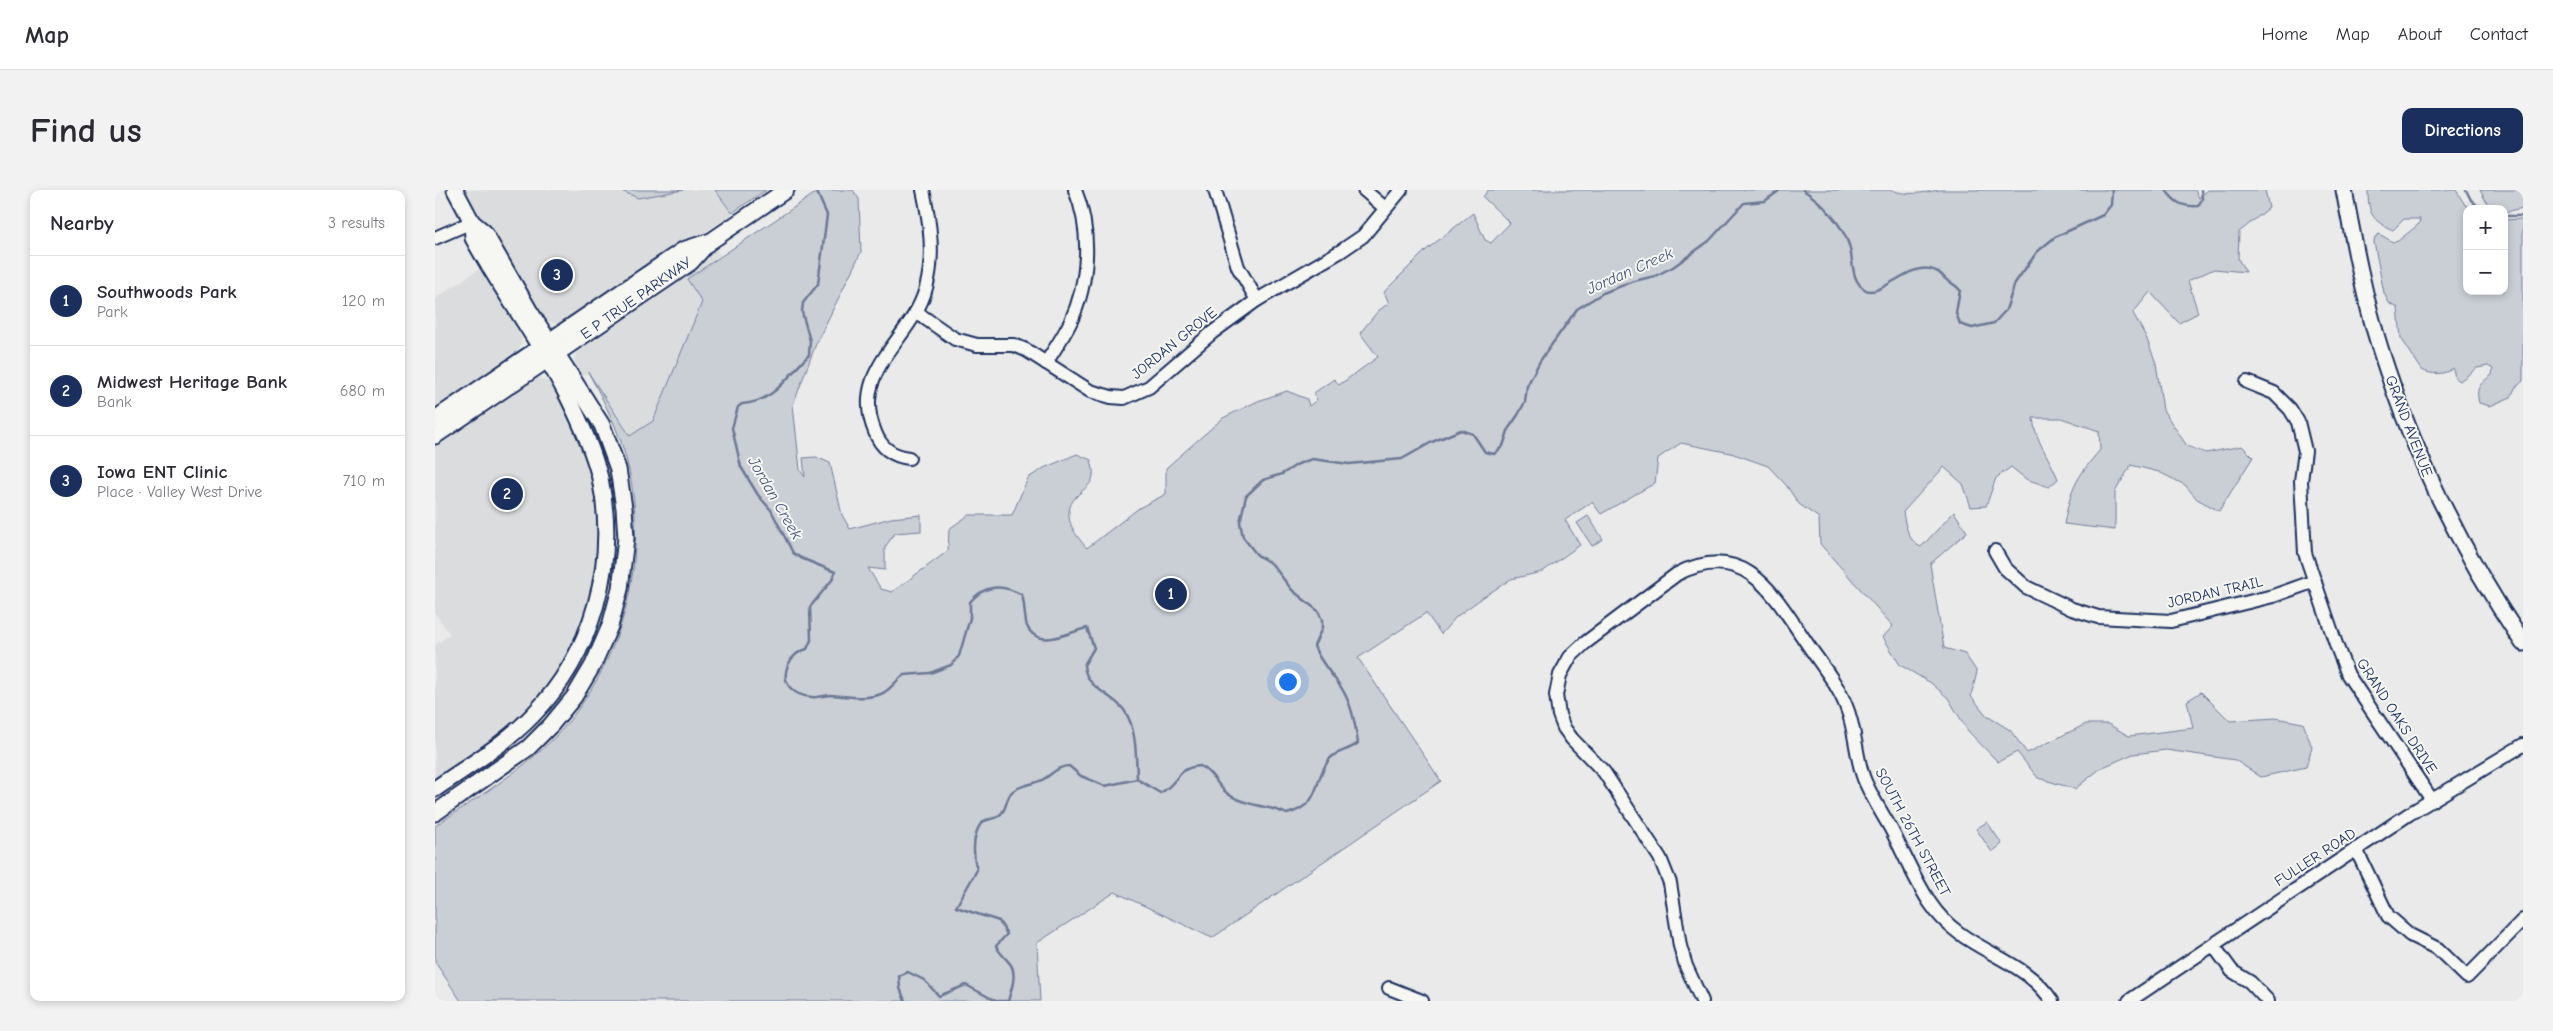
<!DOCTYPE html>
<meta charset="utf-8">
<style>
:root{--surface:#fff;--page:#f2f2f3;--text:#2b2b33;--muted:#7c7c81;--line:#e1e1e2;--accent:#1b2f5e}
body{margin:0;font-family:"Comic Neue",sans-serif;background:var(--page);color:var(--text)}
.controls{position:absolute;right:15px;top:15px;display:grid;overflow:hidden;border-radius:10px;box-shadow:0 2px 8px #0003}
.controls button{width:45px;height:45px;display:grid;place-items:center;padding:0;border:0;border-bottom:1px solid var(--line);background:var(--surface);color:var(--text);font:25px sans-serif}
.you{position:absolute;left:852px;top:491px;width:18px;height:18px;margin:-12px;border:4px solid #fff;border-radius:50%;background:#1a73e8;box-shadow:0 0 0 8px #1a73e833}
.badge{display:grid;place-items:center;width:32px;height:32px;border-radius:50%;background:var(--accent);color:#fff;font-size:16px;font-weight:700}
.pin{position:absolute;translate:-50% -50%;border:2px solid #fff;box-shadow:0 1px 5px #0006}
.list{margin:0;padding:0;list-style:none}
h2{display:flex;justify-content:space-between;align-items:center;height:65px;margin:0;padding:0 20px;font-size:21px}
h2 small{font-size:16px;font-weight:400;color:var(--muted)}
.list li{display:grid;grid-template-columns:32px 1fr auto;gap:15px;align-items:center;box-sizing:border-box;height:90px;padding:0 20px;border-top:1px solid var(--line)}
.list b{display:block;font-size:19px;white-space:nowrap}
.list p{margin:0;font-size:16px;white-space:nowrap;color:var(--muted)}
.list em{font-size:16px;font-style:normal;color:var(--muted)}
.map{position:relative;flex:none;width:2088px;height:811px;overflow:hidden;border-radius:10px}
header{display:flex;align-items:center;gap:30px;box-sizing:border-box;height:70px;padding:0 25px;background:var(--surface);border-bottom:1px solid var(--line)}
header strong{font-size:24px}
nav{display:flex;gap:28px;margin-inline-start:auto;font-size:18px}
.intro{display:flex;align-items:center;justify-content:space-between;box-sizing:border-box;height:120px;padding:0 30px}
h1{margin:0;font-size:35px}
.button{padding:12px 22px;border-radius:10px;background:var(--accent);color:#fff;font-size:18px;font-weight:700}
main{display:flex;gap:30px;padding:0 30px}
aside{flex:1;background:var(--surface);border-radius:10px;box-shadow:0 2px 8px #0003}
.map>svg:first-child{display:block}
.built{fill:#dadcde}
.green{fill:#caced5;stroke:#727e9a}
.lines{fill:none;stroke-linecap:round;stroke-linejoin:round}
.stream{stroke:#6c7995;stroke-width:2.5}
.minor-casing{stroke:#1b2f5e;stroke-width:16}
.major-casing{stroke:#1b2f5e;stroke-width:19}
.minor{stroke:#f6f6f2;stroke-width:12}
.major{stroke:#f6f6f2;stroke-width:15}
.labels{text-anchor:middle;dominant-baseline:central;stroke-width:4;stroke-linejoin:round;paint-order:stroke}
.street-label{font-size:15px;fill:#1b2f5e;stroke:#f6f6f2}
.water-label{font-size:16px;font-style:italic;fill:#44547a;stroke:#f6f6f2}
</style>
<header>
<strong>Map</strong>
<nav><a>Home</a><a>Map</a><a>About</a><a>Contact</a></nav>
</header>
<div class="intro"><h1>Find us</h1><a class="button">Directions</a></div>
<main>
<aside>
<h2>Nearby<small>3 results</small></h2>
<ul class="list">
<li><span class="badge">1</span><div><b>Southwoods Park</b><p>Park</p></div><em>120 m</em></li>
<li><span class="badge">2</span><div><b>Midwest Heritage Bank</b><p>Bank</p></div><em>680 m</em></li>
<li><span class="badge">3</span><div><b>Iowa ENT Clinic</b><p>Place · Valley West Drive</p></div><em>710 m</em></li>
</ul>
</aside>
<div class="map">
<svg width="2088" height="811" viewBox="0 0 2088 811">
<rect width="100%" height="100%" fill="#e9eae9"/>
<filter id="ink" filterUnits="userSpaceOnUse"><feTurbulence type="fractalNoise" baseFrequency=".02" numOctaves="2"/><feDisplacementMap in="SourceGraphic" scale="10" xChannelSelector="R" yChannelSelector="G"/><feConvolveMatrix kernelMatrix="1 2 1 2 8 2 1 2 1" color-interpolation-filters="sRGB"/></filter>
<g filter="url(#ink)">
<g class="built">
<path d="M31,0H184L203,8L248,0H280L297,25L129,133H119L109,130L64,60Z"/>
<path d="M281,59L285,65L252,89L267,112L218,231L196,246L153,183L145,188L139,172L141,161L144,156Z"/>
<path d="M47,77L83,139L86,148L85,157L81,166L0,223V109Z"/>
<path d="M104,188L119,194L146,245L164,314V380L140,457L95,523L0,594V455L15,444L0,423V252L95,189Z"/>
</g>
<g class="green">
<path d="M184,0H248L203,8Z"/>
<path d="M280,0H331L297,23Z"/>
<path d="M385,0H418L424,9L426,62L381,154L358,215L365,280L370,287L368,268L381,267L395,273L407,325L415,339L456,328L486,325V341L460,343L450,357V380L433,378L446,399L457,402L513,361L514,339L534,325H577L593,288L609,278L642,264L656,270C657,275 659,281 658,286C657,295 647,300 641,307C625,324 639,344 652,358L704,318L731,304V278L788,228L823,211L852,201L872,209L874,216L882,210L879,203L899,189L904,195L943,167L925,143L943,121L954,113L949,102L991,60L1038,23L1050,50L1056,53L1075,33L1048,7L1053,0H1457C1471,6 1488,3 1503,0H1760L1764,8L1773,0H1830L1834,18L1804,42L1803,69L1811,82L1779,79L1753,91L1763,123L1744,133L1715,102L1698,123L1711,147L1721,173L1728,220L1752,256L1771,263L1807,256L1818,267L1784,321L1762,309L1750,295L1724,282L1696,275L1680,302V340L1629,334C1636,298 1641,288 1665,260L1664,241L1626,228H1598C1600,251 1615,268 1623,289L1614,297L1591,289L1576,277L1561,288L1551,316L1536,317L1528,294L1509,277L1468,322C1470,334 1473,352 1486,357L1519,322L1532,342L1495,374L1509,458L1530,464L1542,482L1536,506L1552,526L1575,540L1592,563L1651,534H1673L1694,546L1758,538L1752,511L1766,502L1795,531L1840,528L1868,533L1877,557L1871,577L1826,587L1800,570L1731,560L1698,564L1666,578L1640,599L1603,588L1582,562L1563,572L1533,541L1513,508L1496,493L1465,475L1448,447L1458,436L1385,354L1384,328L1364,314L1351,295L1333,276L1296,263L1246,253L1223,268L1220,293L1166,324L1157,312L1130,330L1145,355L1107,382L1076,389L1047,408L1021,427L1006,444L991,423L923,468L1006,591L777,748L680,702L602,753L605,811H26L0,772V636C41,608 86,582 121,546C188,474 216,368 192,272C184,240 169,211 153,182L195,246L218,231L267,112L252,89Z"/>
<path d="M1933,0H2021L2030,15L2037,19H2032V101H2069V30L2088,29V191L2080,198L2076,207L2055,216L2044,213C2040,197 2045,194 2057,185L2058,179L2053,176L2042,178L2025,191L2020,188L2018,178C2011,185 1995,185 1987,180L1966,148L1963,118L1954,113L1949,103L1939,52L1940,47L1944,44L1958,52L1963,51L1984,34L1985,29H1969L1958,40C1937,31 1933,23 1933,0Z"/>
<path d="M2045,0H2088V18L2069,22V19H2055Z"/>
<path d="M1153,326L1168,349L1157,356L1142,333Z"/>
<path d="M1552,632L1567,654L1557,662L1541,639Z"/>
</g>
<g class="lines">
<g class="stream">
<path d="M381,0L392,25L383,94L368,113L367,122L375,151L374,165C352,186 340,212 307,214L303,217L297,238L306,277L323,305L336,320L358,363L366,368L400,382L397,390L375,417L376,450L372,459C363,461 357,466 353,475C345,494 359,506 377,507C384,508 390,505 396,505C412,506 430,510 446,504C455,501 461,490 469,485L495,483L516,475L524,466L535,428V412C550,394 568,394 587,405C590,414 589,427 592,436C603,461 636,441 652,438L659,458L649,475C651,499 676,503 689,520C702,538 701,567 702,589"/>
<path d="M1368,0C1387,12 1407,34 1414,55C1419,71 1415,91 1431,100C1446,108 1477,68 1501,81C1506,83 1509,88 1513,91C1518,94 1521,95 1525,100L1521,123L1525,134L1537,138L1559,133L1571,120L1580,93L1602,62L1620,47L1668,25L1676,15L1677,0"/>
<path d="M1731,0C1740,13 1747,17 1763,16L1767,9L1766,0"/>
<path d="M2031,0L2036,10L2046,19"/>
<path d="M2069,26H2088"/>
<path d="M702,589L725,603C743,595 741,577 765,576C780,583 782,598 796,606C814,617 834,615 852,624C887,614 877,595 893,571C899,561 914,561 923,553C920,532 916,510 903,493C894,481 884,470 879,456L887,438V430L883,421L857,400L837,374L822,365L808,347L805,332L811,306L828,290L847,284L863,274L877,269L914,274L967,269L997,252L1026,240L1038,244L1050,262L1059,264L1068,256L1074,238L1083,225L1090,212L1092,196L1105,171L1142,119L1168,103L1199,91L1220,86L1238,77L1274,51L1309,13L1330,11L1345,0"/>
<path d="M470,811L465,798L464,786L473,782L489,790L504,806L531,795L561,811"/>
<path d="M563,811H573C576,801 582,785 576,775C571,768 565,764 561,756L572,744L564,731L521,717L542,680C538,667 537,647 545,635C549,628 556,630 562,627C573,621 570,607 578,601C585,595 599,594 607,590C617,585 622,576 634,576L646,586L670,596L702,589"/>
</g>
<g class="minor-casing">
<g id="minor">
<path d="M780,0L803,77L822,110"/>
<path d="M929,0L950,18"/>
<path d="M0,48L37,32"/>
<path d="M481,122L520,149L542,155H579L591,160L655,201L676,207L689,208L714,197L778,142L822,110L906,61L928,46L966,0"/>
<path d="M611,173C619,160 628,147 635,133C654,93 657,41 640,0"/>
<path d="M1812,192L1839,203L1855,219L1863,232L1870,261L1866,291L1870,363L1902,457L1913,485L1997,610"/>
<path d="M474,268C457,266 446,258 440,242C414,179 477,151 491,98C500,66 495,32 488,0"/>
<path d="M1560,361L1570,378L1591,397L1637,419L1663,427L1736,431L1838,406L1880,391"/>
<path d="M1921,659L1953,726L1975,745L2003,759L2032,787L2088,730"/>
<path d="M1778,755L1797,781L1815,792L1833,811"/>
<path d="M954,798L987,811"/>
<path d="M1267,811L1251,776L1245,756L1235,693L1225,668L1169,582L1137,549L1129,538L1124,525L1121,505L1125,485L1135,467L1150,453L1242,384C1310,350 1338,403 1371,452C1385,473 1402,493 1411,516C1421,539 1420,565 1429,589C1436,606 1447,623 1456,639C1469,664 1480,690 1495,713C1528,763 1586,764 1617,811"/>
<path d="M1694,811L1974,624L2088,555"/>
</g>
</g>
<g class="major-casing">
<g id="major">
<path d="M1909,0C1919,53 1929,107 1945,158C1978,264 2026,361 2088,453"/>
<path d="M0,229L248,60L276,51L351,0"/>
<path d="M0,246L239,84L256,72L273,53"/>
<path d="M0,599C33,576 69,555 97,526C158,464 183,373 165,288C158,260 146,233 133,207C106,152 67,102 38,48L37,32"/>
<path d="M0,623L93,558L116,535L139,507L158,475L175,436L185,399L191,348L189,318L183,279L167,235L94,120L49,42L37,32L20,0"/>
</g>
</g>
<use href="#minor" class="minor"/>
<use href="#major" class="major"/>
</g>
</g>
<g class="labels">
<g class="street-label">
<text transform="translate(201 108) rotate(-35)">E P TRUE PARKWAY</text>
<text transform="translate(739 153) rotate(-39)">JORDAN GROVE</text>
<text transform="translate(1974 236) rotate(69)">GRAND AVENUE</text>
<text transform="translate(1780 402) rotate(-13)">JORDAN TRAIL</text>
<text transform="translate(1962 526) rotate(57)">GRAND OAKS DRIVE</text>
<text transform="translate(1478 642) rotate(62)">SOUTH 26TH STREET</text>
<text transform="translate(1880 667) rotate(-33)">FULLER ROAD</text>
</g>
<g class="water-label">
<text transform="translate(1195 81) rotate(-24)">Jordan Creek</text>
<text transform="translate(340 308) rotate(60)">Jordan Creek</text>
</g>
</g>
</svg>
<div class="controls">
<button>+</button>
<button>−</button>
</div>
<div class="you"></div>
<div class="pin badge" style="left:736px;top:404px">1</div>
<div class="pin badge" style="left:72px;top:304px">2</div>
<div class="pin badge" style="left:122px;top:85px">3</div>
</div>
</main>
